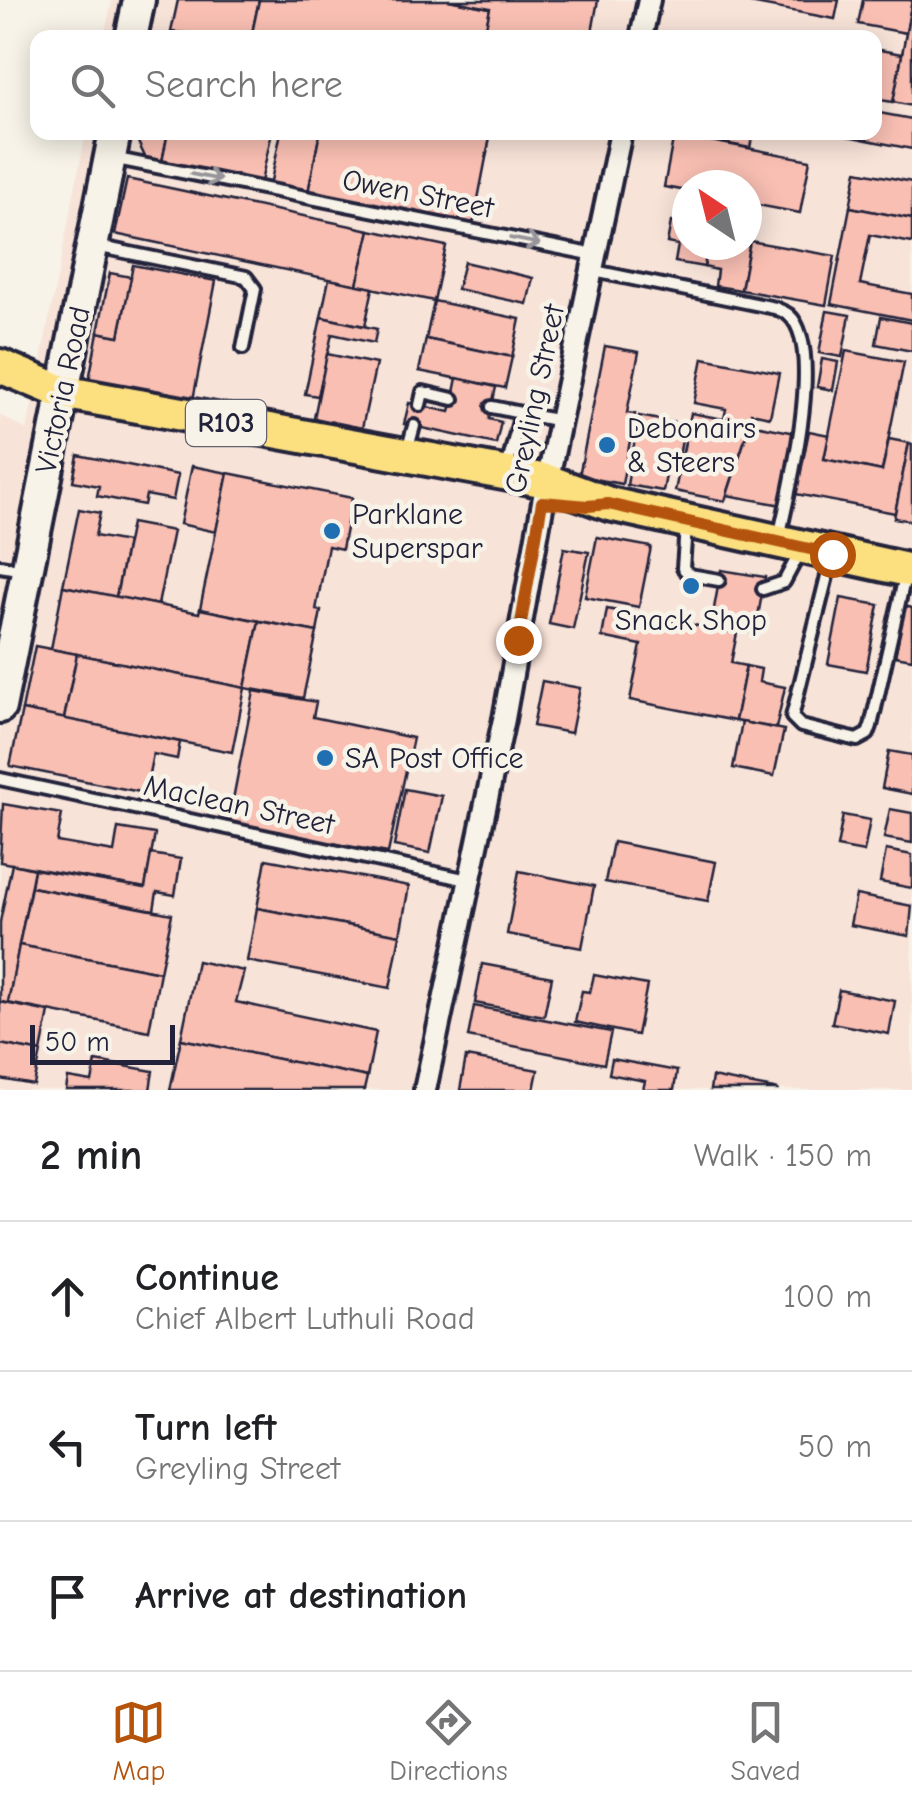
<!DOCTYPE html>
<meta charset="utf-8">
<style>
:root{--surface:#fff;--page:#f2f2f2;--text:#202124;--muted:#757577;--line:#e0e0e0;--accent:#b45309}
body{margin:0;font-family:"Comic Neue",sans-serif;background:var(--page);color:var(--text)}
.compass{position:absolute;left:672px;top:170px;width:90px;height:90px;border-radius:50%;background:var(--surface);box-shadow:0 5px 25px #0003;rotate:325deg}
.scale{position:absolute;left:30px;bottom:25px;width:145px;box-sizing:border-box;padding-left:10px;border:5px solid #22223b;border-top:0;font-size:28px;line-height:35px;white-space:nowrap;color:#22223b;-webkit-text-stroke:8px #f7f3e8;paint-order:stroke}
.stop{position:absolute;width:30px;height:30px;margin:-22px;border:8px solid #b45309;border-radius:50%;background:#fff}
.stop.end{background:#b45309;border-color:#fff;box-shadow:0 2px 10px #0008}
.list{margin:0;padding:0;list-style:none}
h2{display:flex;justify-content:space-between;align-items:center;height:130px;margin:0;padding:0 40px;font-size:42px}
h2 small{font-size:32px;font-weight:400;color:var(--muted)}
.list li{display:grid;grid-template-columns:65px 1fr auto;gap:30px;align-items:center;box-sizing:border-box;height:150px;padding:0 40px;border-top:2px solid var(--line)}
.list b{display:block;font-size:38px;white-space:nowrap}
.list p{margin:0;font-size:32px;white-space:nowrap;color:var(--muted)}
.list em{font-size:32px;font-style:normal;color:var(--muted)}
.icon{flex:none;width:55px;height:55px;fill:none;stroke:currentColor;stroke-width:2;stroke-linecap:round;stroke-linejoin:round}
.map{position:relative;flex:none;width:912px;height:1090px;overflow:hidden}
.search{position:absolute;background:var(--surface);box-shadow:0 5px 25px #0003;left:30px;right:30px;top:30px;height:110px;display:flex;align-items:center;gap:25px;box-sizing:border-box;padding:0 35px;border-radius:20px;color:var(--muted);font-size:38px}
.sheet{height:580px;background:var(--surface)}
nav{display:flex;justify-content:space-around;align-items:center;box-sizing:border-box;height:140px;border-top:2px solid var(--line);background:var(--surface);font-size:28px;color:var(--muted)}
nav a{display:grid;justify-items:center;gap:5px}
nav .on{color:var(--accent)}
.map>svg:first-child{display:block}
.built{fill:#f8e3d8;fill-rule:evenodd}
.building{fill:#f9bfb3;stroke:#22223b;stroke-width:2.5}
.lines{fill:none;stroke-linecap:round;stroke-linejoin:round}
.lane-casing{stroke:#22223b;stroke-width:18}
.street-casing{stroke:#22223b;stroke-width:28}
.secondary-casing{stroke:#22223b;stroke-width:38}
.primary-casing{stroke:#22223b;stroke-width:40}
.lane{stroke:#f7f3e8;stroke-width:10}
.street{stroke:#f7f3e8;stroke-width:20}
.secondary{stroke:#f7f3e8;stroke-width:30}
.primary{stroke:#fce080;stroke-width:32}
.oneway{stroke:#97959a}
.route{stroke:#b45309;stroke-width:12}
.poi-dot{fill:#1f6fb2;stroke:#f7f3e8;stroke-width:4}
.labels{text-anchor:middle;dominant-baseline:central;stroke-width:9;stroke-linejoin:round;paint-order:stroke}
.shield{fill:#f7f3e8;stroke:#62616f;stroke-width:2.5}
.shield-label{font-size:28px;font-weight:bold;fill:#22223b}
.street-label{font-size:30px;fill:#22223b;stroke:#f7f3e8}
.poi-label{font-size:30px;fill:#22223b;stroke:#f7f3e8;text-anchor:start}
</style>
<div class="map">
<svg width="912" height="1090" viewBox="0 0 912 1090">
<rect width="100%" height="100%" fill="#f7f3e8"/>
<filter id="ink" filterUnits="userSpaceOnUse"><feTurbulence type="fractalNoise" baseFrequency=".01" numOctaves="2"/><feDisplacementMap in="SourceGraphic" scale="20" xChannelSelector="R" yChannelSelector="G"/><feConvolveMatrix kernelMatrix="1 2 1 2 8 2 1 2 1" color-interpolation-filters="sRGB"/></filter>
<g filter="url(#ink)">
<path class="built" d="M112,0H912V1090H0V415L27,430L86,133L874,132V38L104,37ZM687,185H747V245H687Z"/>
<g class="building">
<path d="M178,0H259L251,38L171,32Z"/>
<path d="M259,0H449L490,8L484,38H251Z"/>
<path d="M449,0H598L591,38H523L486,27L490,8Z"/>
<path d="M734,0H839L835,19Z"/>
<path d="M863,0H912L906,33L858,24Z"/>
<path d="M911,6H912V106L893,102Z"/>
<path d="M874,49L902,54L893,102L874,99Z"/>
<path d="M874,112L912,119V149L827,132H874Z"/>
<path d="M139,132H168L162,162L146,159L138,142Z"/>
<path d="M168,132H272L261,182L162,162Z"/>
<path d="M281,132H320L308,193L270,186Z"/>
<path d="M320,132H491L473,225L308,193Z"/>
<path d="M667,132H753L750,148Z"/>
<path d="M674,134L810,160L800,213L747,203V185H687V191L664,187Z"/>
<path d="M857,171L912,182V219L850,207Z"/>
<path d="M127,179L370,230L357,285L115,234Z"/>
<path d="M850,207L912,219V243L870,235L860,284L912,294V320L831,304Z"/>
<path d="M747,219L754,220L741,290L715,286L717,270L704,267L708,245H747Z"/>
<path d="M671,222L687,225V245H708L704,267L675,262L678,245L667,243Z"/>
<path d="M370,230L446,246L434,301L357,285Z"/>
<path d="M750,241L835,256L826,305L741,290Z"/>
<path d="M464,262L533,278L527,304L457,289Z"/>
<path d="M133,265L216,281L193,400L89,380L98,332L119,336Z"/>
<path d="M110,273L131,277L119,336L98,332Z"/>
<path d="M329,279L373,288L365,326L321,317Z"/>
<path d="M434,301L520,319L512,357L426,339Z"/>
<path d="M827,311L850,315L842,357L819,353Z"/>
<path d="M321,317L377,329L374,343L332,334L318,396L305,394Z"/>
<path d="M881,317L912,323V351L876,344Z"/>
<path d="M426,339L512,357L505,388L419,371Z"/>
<path d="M605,346L639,352L627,413L635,414L622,484L579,476Z"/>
<path d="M846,351L904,362L882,471L824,459Z"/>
<path d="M327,354L376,364L362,428L314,418Z"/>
<path d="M703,358L779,373L770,417L751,413L750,424L724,419L726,409L694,403Z"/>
<path d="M822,359L838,362L833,390L817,387Z"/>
<path d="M457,378L496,387L489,419L501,422L496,444L404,424L409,403L450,412Z"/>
<path d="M691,413L750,424L725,501L675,491Z"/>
<path d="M639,416L676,423L675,428L684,429L678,462L669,460L663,491L627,485Z"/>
<path d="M750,424L796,433L782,505L727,495Z"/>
<path d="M809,431L829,435L824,459L882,471L889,439L909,443L895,513L796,494Z"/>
<path d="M909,443L912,444V521L894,518Z"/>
<path d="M78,455L178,475L173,500L146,495L144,505L97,496L99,486L73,481Z"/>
<path d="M192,466L228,473L216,532L180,524Z"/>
<path d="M228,473L352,498L342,549L328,546L316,610L321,611L317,632L200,609Z"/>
<path d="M79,509L100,513L95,536L127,542L116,597L63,586Z"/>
<path d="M131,523L173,531L158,605L116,597Z"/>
<path d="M597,537L651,547L639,607L585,597Z"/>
<path d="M564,548L589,552L573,629L549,624Z"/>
<path d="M721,570L765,577L755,633L711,625Z"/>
<path d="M63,586L199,613L200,609L259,621L245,688L51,649Z"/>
<path d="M841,598L879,605L866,671L828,664Z"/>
<path d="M905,606L912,608V659L895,656Z"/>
<path d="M607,609L737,633L731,663L746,666L735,721L630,700L641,645L602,637Z"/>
<path d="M259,621L317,632L303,698L245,688Z"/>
<path d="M35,646L77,654L64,719L22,710Z"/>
<path d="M77,654L245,688L232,752L64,719Z"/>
<path d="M746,666L761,669L759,682L785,687L776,728L735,721Z"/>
<path d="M542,681L580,688L571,733L533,726Z"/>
<path d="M254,691L316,702L313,717L413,738L388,853L228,825Z"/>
<path d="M22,710L180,742L177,759L153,754L145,793L10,766Z"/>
<path d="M742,722L784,730L774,776L733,768Z"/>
<path d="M889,751L912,755V794L882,788Z"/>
<path d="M405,789L442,796L430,853L394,846Z"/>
<path d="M3,804L62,814L57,842L114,852L118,828L155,834L145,888L0,862Z"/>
<path d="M890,809L912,813V843L884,838Z"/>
<path d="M843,815L870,820L864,852L837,847Z"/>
<path d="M613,842L716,862L708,901L605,882Z"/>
<path d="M886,850L912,855V888L880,882Z"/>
<path d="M151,854L181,859L175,895L157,892L154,910L31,887L34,869L145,888Z"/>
<path d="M266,859L409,886L400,935L257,908Z"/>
<path d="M12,864L34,869L8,1003L0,1002V922Z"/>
<path d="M519,871L594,886L582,948L507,934Z"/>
<path d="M31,887L172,914L160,972L19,945Z"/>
<path d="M856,895L912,906L909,936L850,925Z"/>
<path d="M257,908L400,935L390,988L247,961Z"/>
<path d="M19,945L160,972L149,1031L8,1003Z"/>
<path d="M197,961L244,971L236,1002L376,1032L367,1077L181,1039Z"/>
<path d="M482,964L552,977L544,1016L475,1003Z"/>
<path d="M594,975L647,985L637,1035L575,1022L582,991L590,992Z"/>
<path d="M839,990L895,1001L889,1034L832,1023Z"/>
<path d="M0,1002L49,1012L41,1052L0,1044Z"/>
<path d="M474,1006L611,1032L604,1064L468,1037Z"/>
<path d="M181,1039L367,1077L364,1090H170Z"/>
<path d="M0,1044L41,1052L34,1085L0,1079Z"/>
<path d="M466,1057L538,1070L534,1090H460Z"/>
<path d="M612,1059L677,1071L674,1090H643L645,1081L609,1074Z"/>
<path d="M96,1061L153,1071L150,1090H66L68,1078L92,1082Z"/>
<path d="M712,1077L779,1090H710Z"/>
</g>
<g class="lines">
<g class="lane-casing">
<g id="lane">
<path d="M112,158L595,255"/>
<path d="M96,246L246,277L255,289L243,348"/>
<path d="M594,271L775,308C779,310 785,312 789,315C826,348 788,495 779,538"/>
<path d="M420,405L423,392L453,399"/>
<path d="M492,407L560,421"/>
<path d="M407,451L414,426"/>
<path d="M507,468L521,413"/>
<path d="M686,527L683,568L690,575L719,580"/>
<path d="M831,560L792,717L801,726L857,740L868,734L871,726L905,576"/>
<path d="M0,566L24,570"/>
<path d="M763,589L784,582L801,550"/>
<path d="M0,779L468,880"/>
</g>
</g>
<g class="street-casing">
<g id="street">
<path d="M641,38L649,0"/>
<path d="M425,1090L504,719L543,502L621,132"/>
</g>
</g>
<g class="secondary-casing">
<g id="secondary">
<path d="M131,38L139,0"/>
<path d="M0,707L115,132"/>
</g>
</g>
<g class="primary-casing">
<path id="primary" d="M0,366L62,392L547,481L609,504L912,571"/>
</g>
<use href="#lane" class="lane"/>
<use href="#street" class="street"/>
<use href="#secondary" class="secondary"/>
<use href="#primary" class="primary"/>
</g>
<defs><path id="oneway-shaft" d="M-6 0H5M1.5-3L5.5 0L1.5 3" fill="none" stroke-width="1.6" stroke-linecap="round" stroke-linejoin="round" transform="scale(2.5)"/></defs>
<g class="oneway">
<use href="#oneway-shaft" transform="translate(206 177) rotate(11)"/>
<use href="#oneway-shaft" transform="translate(525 241) rotate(11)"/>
</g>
</g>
<g class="lines" filter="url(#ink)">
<path class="route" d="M518,640L542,502L588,506L608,504L832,554"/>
</g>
<g class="poi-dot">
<circle cx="607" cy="445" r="10"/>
<circle cx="332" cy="531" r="10"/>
<circle cx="691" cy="586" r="10"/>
<circle cx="325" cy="758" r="10"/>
</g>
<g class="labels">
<rect class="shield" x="186" y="400" width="80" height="46" rx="8"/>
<g class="shield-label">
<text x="226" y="423">R103</text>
</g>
<g class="street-label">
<text transform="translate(418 194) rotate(11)">Owen Street</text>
<text transform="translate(63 390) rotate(-78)">Victoria Road</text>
<text transform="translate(535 399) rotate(-78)">Greyling Street</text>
<text transform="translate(239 805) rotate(12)">Maclean Street</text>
</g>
<g class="poi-label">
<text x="627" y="428">Debonairs<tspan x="627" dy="34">&amp; Steers</tspan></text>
<text x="352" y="514">Parklane<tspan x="352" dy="34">Superspar</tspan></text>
<text x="691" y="620" text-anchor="middle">Snack Shop</text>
<text x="345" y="758">SA Post Office</text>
</g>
</g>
</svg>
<svg class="compass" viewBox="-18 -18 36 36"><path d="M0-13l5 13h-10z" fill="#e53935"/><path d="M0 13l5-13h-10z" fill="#757577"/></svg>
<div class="scale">50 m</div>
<div class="stop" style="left:832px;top:554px"></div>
<div class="stop end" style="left:518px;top:640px"></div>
<div class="search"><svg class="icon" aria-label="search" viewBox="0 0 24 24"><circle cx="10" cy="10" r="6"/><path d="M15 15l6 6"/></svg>Search here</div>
</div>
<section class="sheet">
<h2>2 min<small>Walk · 150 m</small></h2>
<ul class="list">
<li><svg class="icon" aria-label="ahead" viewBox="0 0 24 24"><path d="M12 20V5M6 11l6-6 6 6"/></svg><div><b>Continue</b><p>Chief Albert Luthuli Road</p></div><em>100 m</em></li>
<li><svg class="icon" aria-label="left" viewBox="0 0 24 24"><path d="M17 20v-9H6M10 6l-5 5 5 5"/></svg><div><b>Turn left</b><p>Greyling Street</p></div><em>50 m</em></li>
<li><svg class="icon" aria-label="arrive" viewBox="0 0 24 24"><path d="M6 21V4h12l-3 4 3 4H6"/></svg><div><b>Arrive at destination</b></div></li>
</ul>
</section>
<nav>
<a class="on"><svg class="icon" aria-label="map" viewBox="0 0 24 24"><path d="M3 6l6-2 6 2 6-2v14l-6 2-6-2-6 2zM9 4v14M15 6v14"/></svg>Map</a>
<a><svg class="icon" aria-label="directions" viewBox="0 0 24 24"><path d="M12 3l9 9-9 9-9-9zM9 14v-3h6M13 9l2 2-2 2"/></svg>Directions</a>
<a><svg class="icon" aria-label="saved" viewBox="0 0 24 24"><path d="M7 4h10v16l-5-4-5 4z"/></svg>Saved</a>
</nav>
